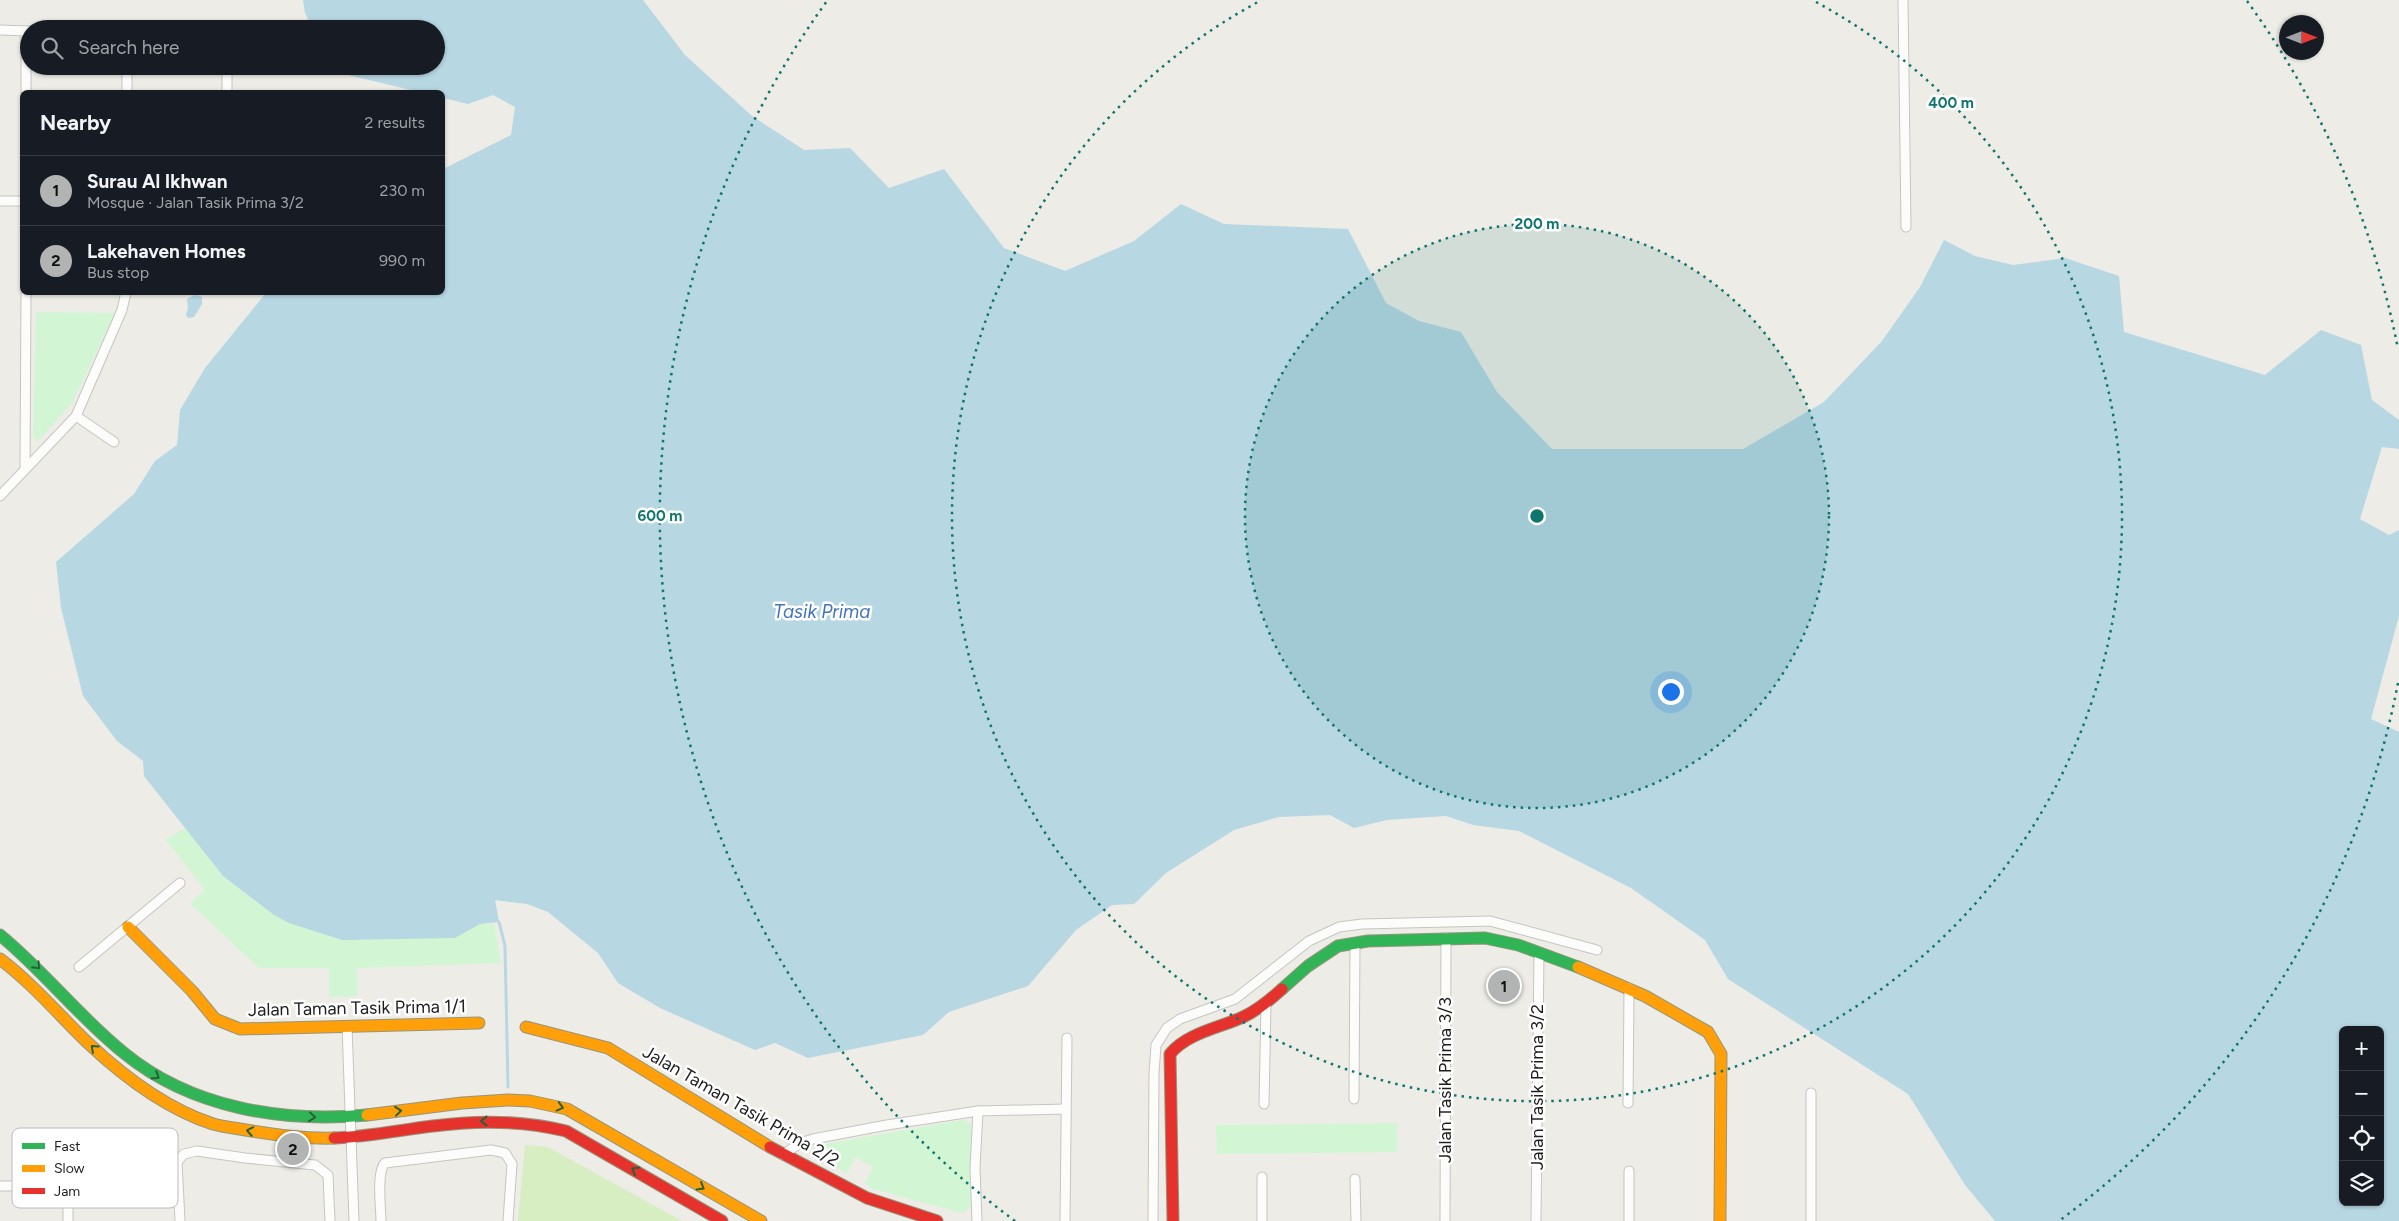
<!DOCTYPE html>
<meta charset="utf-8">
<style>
:root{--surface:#171b24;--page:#20242c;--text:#f1f3f6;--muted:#9ea1a6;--line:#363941;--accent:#b2b4b4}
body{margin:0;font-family:Figtree,sans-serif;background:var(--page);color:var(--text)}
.controls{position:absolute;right:15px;bottom:15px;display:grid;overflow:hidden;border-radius:8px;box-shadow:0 1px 4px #0004}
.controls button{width:45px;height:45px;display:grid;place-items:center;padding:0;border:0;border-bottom:1px solid var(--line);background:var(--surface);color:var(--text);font:25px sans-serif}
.compass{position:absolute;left:2279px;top:15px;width:45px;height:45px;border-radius:50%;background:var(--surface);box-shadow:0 1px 4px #0004;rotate:90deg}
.you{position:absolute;left:1670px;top:691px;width:18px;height:18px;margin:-12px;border:4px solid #fff;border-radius:50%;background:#1a73e8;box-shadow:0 0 0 8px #1a73e833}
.badge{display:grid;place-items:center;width:32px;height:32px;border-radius:50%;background:var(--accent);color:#111;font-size:16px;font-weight:700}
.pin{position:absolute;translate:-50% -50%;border:2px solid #fff;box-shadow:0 1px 5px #0006}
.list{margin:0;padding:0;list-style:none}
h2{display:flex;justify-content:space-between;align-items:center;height:65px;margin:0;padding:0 20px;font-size:21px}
h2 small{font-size:16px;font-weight:400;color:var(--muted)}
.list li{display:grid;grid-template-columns:32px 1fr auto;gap:15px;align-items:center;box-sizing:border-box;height:70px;padding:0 20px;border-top:1px solid var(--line)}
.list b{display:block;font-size:19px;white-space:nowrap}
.list p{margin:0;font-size:16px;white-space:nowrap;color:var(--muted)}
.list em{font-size:16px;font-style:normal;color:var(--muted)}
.icon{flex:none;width:28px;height:28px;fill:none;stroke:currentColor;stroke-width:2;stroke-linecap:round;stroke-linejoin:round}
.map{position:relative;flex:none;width:2399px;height:1221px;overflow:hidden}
.search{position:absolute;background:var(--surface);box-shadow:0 1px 4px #0004;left:20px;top:20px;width:425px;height:55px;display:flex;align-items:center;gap:12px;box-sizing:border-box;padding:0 18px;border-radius:28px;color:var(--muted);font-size:19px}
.panel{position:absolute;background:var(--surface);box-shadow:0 1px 4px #0004;left:20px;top:90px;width:425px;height:205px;border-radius:8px}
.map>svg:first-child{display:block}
.grass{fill:#d6eec2}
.park{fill:#d2f6d4}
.water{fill:#b7d7e3;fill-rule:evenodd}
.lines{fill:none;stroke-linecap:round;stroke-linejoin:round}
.stream{stroke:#b7d7e3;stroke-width:3}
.street-casing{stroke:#c5c5c2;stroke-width:11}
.fast-casing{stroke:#94977e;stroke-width:13}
.slow-casing{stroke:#94977e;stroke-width:13}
.jam-casing{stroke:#94977e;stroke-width:13}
.street{stroke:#fcfcfb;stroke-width:9}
.fast{stroke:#30b455;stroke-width:11}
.slow{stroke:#ff9f0a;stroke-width:11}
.jam{stroke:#e5322d;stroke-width:11}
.oneway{stroke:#266237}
.ring{fill:none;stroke:#0f766e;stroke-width:2.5;stroke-dasharray:2.5 5}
.labels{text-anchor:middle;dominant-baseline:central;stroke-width:5;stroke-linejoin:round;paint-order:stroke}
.street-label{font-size:18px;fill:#1e1e1e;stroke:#fff}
.water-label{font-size:19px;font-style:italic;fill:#4274b6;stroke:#fff}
.key{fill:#fff;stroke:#bcbcbc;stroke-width:1}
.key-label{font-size:14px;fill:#1e1e1e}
.centre{fill:#0f766e;stroke:#fff;stroke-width:2.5}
.ring-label{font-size:15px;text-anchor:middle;font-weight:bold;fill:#0f766e;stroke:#fff;stroke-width:5;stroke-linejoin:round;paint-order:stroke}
</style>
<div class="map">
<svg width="2399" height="1221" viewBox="0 0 2399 1221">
<rect width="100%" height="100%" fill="#edece6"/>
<path class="grass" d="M525,1145L548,1147L682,1221H518Z"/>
<g class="park">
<path d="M36,312L115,313L72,403L37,442L33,436Z"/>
<path d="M185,828L223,876L274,915L289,923L455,938L480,924H494L501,963L357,968V996L329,997V968H259L190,903L205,890L166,840Z"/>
<path d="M963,1120L971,1124L972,1206L962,1213L873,1189L865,1183L873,1167L855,1157L847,1173L810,1154L814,1146Z"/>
<path d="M1397,1123V1152L1217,1154L1216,1125Z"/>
</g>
<g class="water">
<path d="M303,0H643L685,55L752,116L804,150L850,148L889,188L944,169L1004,248L1065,271L1134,241L1181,204L1224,224L1348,229L1386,303L1419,321L1461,332L1497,392L1552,449H1743L1824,402L1882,341L1920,287L1944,240L1975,256L2013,265L2065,258L2119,276L2124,332L2265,375L2321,330L2361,345L2372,400L2399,420V449L2382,447L2360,519L2389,535L2399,530V616L2371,719L2399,732V1221H1995L1965,1185L1908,1094L1728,979L1705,940L1631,888L1519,831L1473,825L1446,816L1387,820L1354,828L1330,815L1279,817L1234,830L1166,873L1134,904L1112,905L1076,930L1028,986L949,1012L923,1035L808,1058L775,1043L755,1050L660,1008L618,983L598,953L548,912L527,904L495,900L499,922L480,924L455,938L342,940L289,923L274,915L223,876L144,776L143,761L117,741L83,696L61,608L56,562L134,494L155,461L177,445L180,410L205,368L266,293L442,292L443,169L511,135L515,107L493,95L468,104L443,98L442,92H419L348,75L340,66H436V29H313L305,13ZM2343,1030H2380V1202H2343Z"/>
<path d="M195,295L202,297V304L194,317L188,318L186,315L188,308L187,299Z"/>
</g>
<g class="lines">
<path class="stream" d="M499,922L505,946L508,1087"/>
<g class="street-casing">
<g id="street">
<path d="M1903,0L1906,227"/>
<path d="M0,30L29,31"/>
<path d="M26,31V92"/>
<path d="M127,92V66"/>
<path d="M227,92V66"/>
<path d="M0,201H22"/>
<path d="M76,416L114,442"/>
<path d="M25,469L26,292"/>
<path d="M0,496L76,416L122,310L126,292"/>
<path d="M79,967L180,883"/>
<path d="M347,1026L354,1221"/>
<path d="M1354,1099L1355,943"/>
<path d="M1628,1103L1629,988"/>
<path d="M1264,1104L1266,1003"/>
<path d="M783,1155L800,1143L813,1139L887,1125L978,1111L1065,1109"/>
<path d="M1629,1171V1221"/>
<path d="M1355,1179L1356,1221"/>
<path d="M0,1186H68V1221"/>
<path d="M180,1221L177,1162L184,1154L197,1151L245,1158L315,1165L328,1175L330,1221"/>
<path d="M381,1221C381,1208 376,1172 385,1163L491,1150L505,1153L512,1164L508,1221"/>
<path d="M977,1221L975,1168L978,1111"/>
<path d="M1065,1221L1067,1038"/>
<path d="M1153,1221L1154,1073L1156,1045L1167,1028L1180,1019L1235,999L1309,941L1339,927L1362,924L1490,921L1597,950"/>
<path d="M1262,1221V1177"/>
<path d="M1445,1221L1446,938"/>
<path d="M1536,1221L1539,952"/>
<path d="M1811,1221V1093"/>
</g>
</g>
<g class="fast-casing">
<g id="fast">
<path d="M0,935C44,971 79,1017 124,1053C191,1108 283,1123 367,1115"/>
<path d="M1282,989L1308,966L1338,946L1368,941L1485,938L1518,945L1578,967"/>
</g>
</g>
<g class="slow-casing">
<g id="slow">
<path d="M128,927L192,991L215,1019L240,1029L479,1023"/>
<path d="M0,959C33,984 59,1015 88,1043C123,1076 167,1109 213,1124C224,1127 235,1128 246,1130C275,1135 304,1139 334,1138"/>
<path d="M1578,967L1645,996L1708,1032L1721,1054L1720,1221"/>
<path d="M526,1027L608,1048L770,1147"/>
<path d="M367,1115L462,1103L508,1100L530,1101L567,1109L761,1221"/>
</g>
</g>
<g class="jam-casing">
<g id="jam">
<path d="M334,1138C367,1137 400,1130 433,1126C478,1120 521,1120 566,1131L722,1221"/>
<path d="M770,1147L867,1198L937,1221"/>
<path d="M1173,1221L1170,1054C1187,1033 1219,1028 1243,1017C1258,1010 1270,1000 1282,989"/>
</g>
</g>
<use href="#street" class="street"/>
<use href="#fast" class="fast"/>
<use href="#slow" class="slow"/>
<use href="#jam" class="jam"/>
</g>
<defs><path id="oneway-chevron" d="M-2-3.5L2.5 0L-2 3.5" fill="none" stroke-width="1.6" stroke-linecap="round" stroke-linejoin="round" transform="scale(1.25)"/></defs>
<g class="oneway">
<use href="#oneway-chevron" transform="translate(37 966) rotate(46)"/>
<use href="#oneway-chevron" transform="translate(94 1048) rotate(-138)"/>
<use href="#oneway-chevron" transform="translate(156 1076) rotate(32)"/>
<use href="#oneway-chevron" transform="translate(560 1107) rotate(15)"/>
<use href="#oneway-chevron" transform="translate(398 1111) rotate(-6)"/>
<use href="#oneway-chevron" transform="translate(312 1117) rotate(6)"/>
<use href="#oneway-chevron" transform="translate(484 1121) rotate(180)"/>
<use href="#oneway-chevron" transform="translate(250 1131) rotate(-169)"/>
<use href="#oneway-chevron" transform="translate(635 1170) rotate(-150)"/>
<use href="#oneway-chevron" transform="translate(701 1187) rotate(30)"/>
</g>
<circle cx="1537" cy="516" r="292" fill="#0f766e" fill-opacity=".12"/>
<g class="ring">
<circle cx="1537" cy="516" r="292"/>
<path d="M1816 2A585 585 0 1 1 1258 2"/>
<path d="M2398 683A877 877 0 0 1 2059 1221M1015 1221A877 877 0 0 1 827 1M2247 1A877 877 0 0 1 2398 349"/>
</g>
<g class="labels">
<g class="street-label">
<text transform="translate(357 1008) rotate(-1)">Jalan Taman Tasik Prima 1/1</text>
<text transform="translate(1445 1080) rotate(-90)">Jalan Tasik Prima 3/3</text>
<text transform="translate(1537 1087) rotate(-90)">Jalan Tasik Prima 3/2</text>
<text transform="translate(741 1106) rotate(30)">Jalan Taman Tasik Prima 2/2</text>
</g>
<g class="water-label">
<text x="822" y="611">Tasik Prima</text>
</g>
</g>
<rect x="12" y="1128" width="166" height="80" rx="8" class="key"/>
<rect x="22" y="1143" width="23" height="6" fill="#30b455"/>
<rect x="22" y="1165" width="23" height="7" fill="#ff9f0a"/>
<rect x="22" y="1188" width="23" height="6" fill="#e5322d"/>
<g class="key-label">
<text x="54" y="1151">Fast</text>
<text x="54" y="1173">Slow</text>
<text x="54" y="1196">Jam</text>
</g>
<circle cx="1537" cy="516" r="8" class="centre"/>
<g class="ring-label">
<text x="1951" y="108">400 m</text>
<text x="1537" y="229">200 m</text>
<text x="660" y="521">600 m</text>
</g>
</svg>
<div class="controls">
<button>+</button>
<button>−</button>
<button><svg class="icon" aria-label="locate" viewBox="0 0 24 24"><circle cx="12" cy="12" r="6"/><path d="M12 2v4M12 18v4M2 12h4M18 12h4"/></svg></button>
<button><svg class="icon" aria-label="layers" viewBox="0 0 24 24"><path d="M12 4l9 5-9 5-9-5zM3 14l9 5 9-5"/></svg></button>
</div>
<svg class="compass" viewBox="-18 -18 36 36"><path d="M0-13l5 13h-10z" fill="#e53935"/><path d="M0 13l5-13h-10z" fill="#9ea1a6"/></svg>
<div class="you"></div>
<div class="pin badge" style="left:1504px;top:986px">1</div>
<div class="pin badge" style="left:293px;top:1149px">2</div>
<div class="search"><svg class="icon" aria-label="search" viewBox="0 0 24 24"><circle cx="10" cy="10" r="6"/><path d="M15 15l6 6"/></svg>Search here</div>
<section class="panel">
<h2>Nearby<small>2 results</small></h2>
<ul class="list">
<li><span class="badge">1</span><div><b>Surau Al Ikhwan</b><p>Mosque · Jalan Tasik Prima 3/2</p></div><em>230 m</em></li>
<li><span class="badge">2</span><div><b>Lakehaven Homes</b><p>Bus stop</p></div><em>990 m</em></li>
</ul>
</section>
</div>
